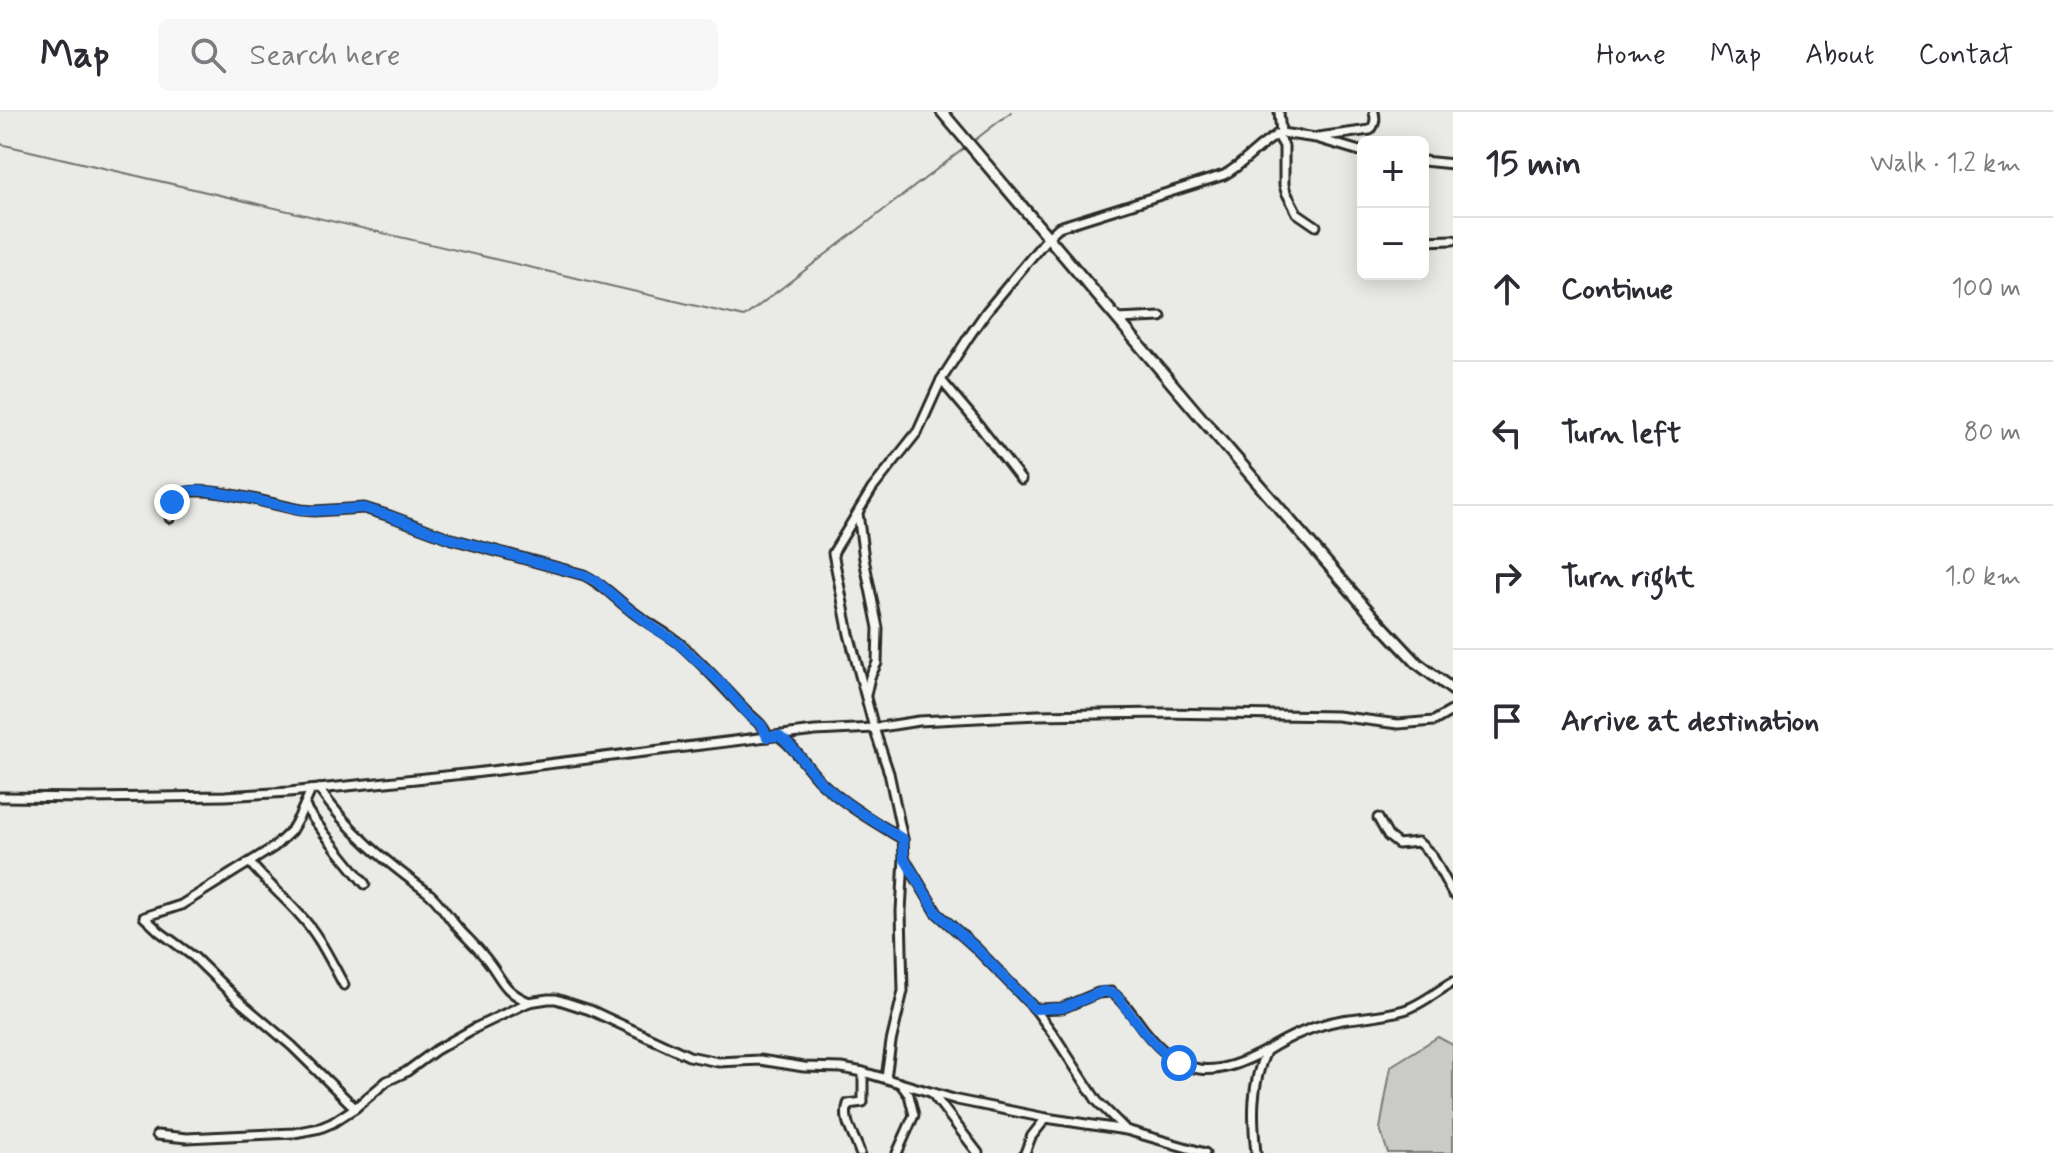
<!DOCTYPE html>
<meta charset="utf-8">
<style>
:root{--surface:#fff;--page:#f7f7f7;--text:#2b2b33;--muted:#7c7c81;--line:#e1e1e2}
body{margin:0;font-family:Mynerve,sans-serif;background:var(--page);color:var(--text)}
.controls{position:absolute;right:24px;top:24px;display:grid;overflow:hidden;border-radius:12px;box-shadow:0 4px 20px #0003}
.controls button{width:72px;height:72px;display:grid;place-items:center;padding:0;border:0;border-bottom:2px solid var(--line);background:var(--surface);color:var(--text);font:40px sans-serif}
.stop{position:absolute;width:24px;height:24px;margin:-18px;border:6px solid #1a73e8;border-radius:50%;background:#fff}
.stop.end{background:#1a73e8;border-color:#fff;box-shadow:0 2px 8px #0008}
.list{margin:0;padding:0;list-style:none}
h2{display:flex;justify-content:space-between;align-items:center;height:104px;margin:0;padding:0 32px;font-size:34px}
h2 small{font-size:26px;font-weight:400;color:var(--muted)}
.list li{display:grid;grid-template-columns:52px 1fr auto;gap:24px;align-items:center;box-sizing:border-box;height:144px;padding:0 32px;border-top:2px solid var(--line)}
.list b{display:block;font-size:30px;white-space:nowrap}
.list em{font-size:26px;font-style:normal;color:var(--muted)}
.icon{flex:none;width:44px;height:44px;fill:none;stroke:currentColor;stroke-width:2;stroke-linecap:round;stroke-linejoin:round}
.map{position:relative;flex:none;width:1453px;height:1041px;overflow:hidden}
header{display:flex;align-items:center;gap:48px;box-sizing:border-box;height:112px;padding:0 40px;background:var(--surface);border-bottom:2px solid var(--line)}
header strong{font-size:38px}
nav{display:flex;gap:44px;margin-inline-start:auto;font-size:28px}
.search{width:560px;height:72px;background:var(--page);display:flex;align-items:center;gap:20px;box-sizing:border-box;padding:0 28px;border-radius:12px;color:var(--muted);font-size:30px}
main{display:flex}
aside{flex:1;background:var(--surface)}
.map>svg:first-child{display:block}
.green{fill:#cacac7;stroke:#7a7a79;stroke-width:2}
.lines{fill:none;stroke-linecap:round;stroke-linejoin:round}
.stream{stroke:#727270;stroke-width:2}
.minor-casing{stroke:#2b2b2b;stroke-width:13}
.tertiary-casing{stroke:#2b2b2b;stroke-width:15}
.minor{stroke:#f6f6f2;stroke-width:7}
.tertiary{stroke:#f6f6f2;stroke-width:9}
.route{stroke:#1a73e8;stroke-width:10}
</style>
<header>
<strong>Map</strong>
<div class="search"><svg class="icon" aria-label="search" viewBox="0 0 24 24"><circle cx="10" cy="10" r="6"/><path d="M15 15l6 6"/></svg>Search here</div>
<nav><a>Home</a><a>Map</a><a>About</a><a>Contact</a></nav>
</header>
<main>
<div class="map">
<svg width="1453" height="1041" viewBox="0 0 1453 1041">
<rect width="100%" height="100%" fill="#eaeae6"/>
<filter id="ink" filterUnits="userSpaceOnUse"><feTurbulence type="fractalNoise" baseFrequency=".0125" numOctaves="2"/><feDisplacementMap in="SourceGraphic" scale="16" xChannelSelector="R" yChannelSelector="G"/><feConvolveMatrix kernelMatrix="1 2 1 2 8 2 1 2 1" color-interpolation-filters="sRGB"/></filter>
<g filter="url(#ink)">
<path class="green" d="M1438,925L1453,933V1041H1388L1380,1017L1391,954Z"/>
<g class="lines">
<g class="stream">
<path d="M971,31L1011,0"/>
<path d="M0,32L744,205L966,35"/>
</g>
<g class="minor-casing">
<g id="minor">
<path d="M1279,0L1281,21"/>
<path d="M1277,22L1284,34V73L1286,80L1297,101L1316,114"/>
<path d="M1318,25L1370,18C1375,13 1376,8 1374,0"/>
<path d="M1423,49L1453,52"/>
<path d="M1423,129L1453,128"/>
<path d="M1117,207L1161,205"/>
<path d="M941,268L974,307L1021,368"/>
<path d="M858,401L864,447L878,516L877,551L870,565L866,583"/>
<path d="M170,406L172,390L175,384C199,369 272,393 302,398L314,399L364,396L390,404L452,427L584,463C603,472 616,487 633,500C647,511 665,520 679,531C702,551 723,574 744,597C753,607 764,612 767,625"/>
<path d="M779,624C797,637 806,655 821,670C845,693 875,710 903,727"/>
<path d="M319,677C348,719 385,749 426,779C439,788 447,804 458,816C466,825 475,833 483,843C502,864 500,878 529,890"/>
<path d="M311,678L299,705L291,719L274,735L181,793L144,805L160,820L194,845L238,888L292,934L355,996"/>
<path d="M0,685L92,686L225,684L289,680L474,661L815,619L874,616L919,609L1038,603L1161,601L1337,604L1398,612L1434,609L1453,598"/>
<path d="M305,694C310,704 317,711 324,721C337,738 351,755 365,772"/>
<path d="M1378,706L1388,724L1398,732L1418,730L1431,742L1453,782"/>
<path d="M904,746L937,801L975,835L1035,897L1054,923L1097,989L1124,1016"/>
<path d="M250,751C265,769 283,784 299,802C319,823 330,848 344,873"/>
<path d="M1035,897L1062,896L1098,881L1111,880C1124,889 1134,905 1144,918C1182,966 1213,967 1265,939"/>
<path d="M886,966L891,930L903,879L901,799L904,746L903,727L889,661L874,616L849,522L833,441L872,377L918,319L941,268L968,226L986,200L1049,124L1059,115L1224,63C1245,52 1259,31 1281,21L1316,26L1363,40"/>
<path d="M932,981L978,1041"/>
<path d="M157,1023L187,1026L294,1021L320,1016L332,1011L355,996L387,969L406,960L436,938L475,916L529,890L548,887H556L590,898L689,944L718,950L760,948L804,955L842,956L863,960L957,988L1046,1006L1126,1018L1205,1041"/>
<path d="M860,1041C855,1024 842,1010 848,992L863,990V960"/>
<path d="M897,1041L914,1003L909,983L900,971"/>
<path d="M1025,1041L1031,1025L1046,1006"/>
<path d="M1256,1041C1252,1005 1251,973 1266,939C1288,925 1316,913 1342,908C1362,905 1383,904 1404,898C1421,893 1437,879 1453,870"/>
</g>
</g>
<g class="tertiary-casing">
<path id="tertiary" d="M942,0L1197,301L1371,502L1417,551L1453,578"/>
</g>
<use href="#minor" class="minor"/>
<use href="#tertiary" class="tertiary"/>
</g>
</g>
<g class="lines" filter="url(#ink)">
<path class="route" d="M172,390C175,385 175,383 180,381C202,371 275,394 302,398L314,399L364,396L390,404L452,427L584,463L596,469L630,498L656,517L677,530L721,571L746,600L762,614L767,625L779,624C797,637 806,655 821,670C845,693 875,710 903,727L904,746L937,801L975,835L1035,897L1062,896L1104,879L1116,883C1135,907 1153,936 1179,951"/>
</g>
</svg>
<div class="controls">
<button>+</button>
<button>−</button>
</div>
<div class="stop" style="left:1179px;top:951px"></div>
<div class="stop end" style="left:172px;top:390px"></div>
</div>
<aside>
<h2>15 min<small>Walk · 1.2 km</small></h2>
<ul class="list">
<li><svg class="icon" aria-label="ahead" viewBox="0 0 24 24"><path d="M12 20V5M6 11l6-6 6 6"/></svg><div><b>Continue</b></div><em>100 m</em></li>
<li><svg class="icon" aria-label="left" viewBox="0 0 24 24"><path d="M17 20v-9H6M10 6l-5 5 5 5"/></svg><div><b>Turn left</b></div><em>80 m</em></li>
<li><svg class="icon" aria-label="right" viewBox="0 0 24 24"><path d="M7 20v-9h11M14 6l5 5-5 5"/></svg><div><b>Turn right</b></div><em>1.0 km</em></li>
<li><svg class="icon" aria-label="arrive" viewBox="0 0 24 24"><path d="M6 21V4h12l-3 4 3 4H6"/></svg><div><b>Arrive at destination</b></div></li>
</ul>
</aside>
</main>
